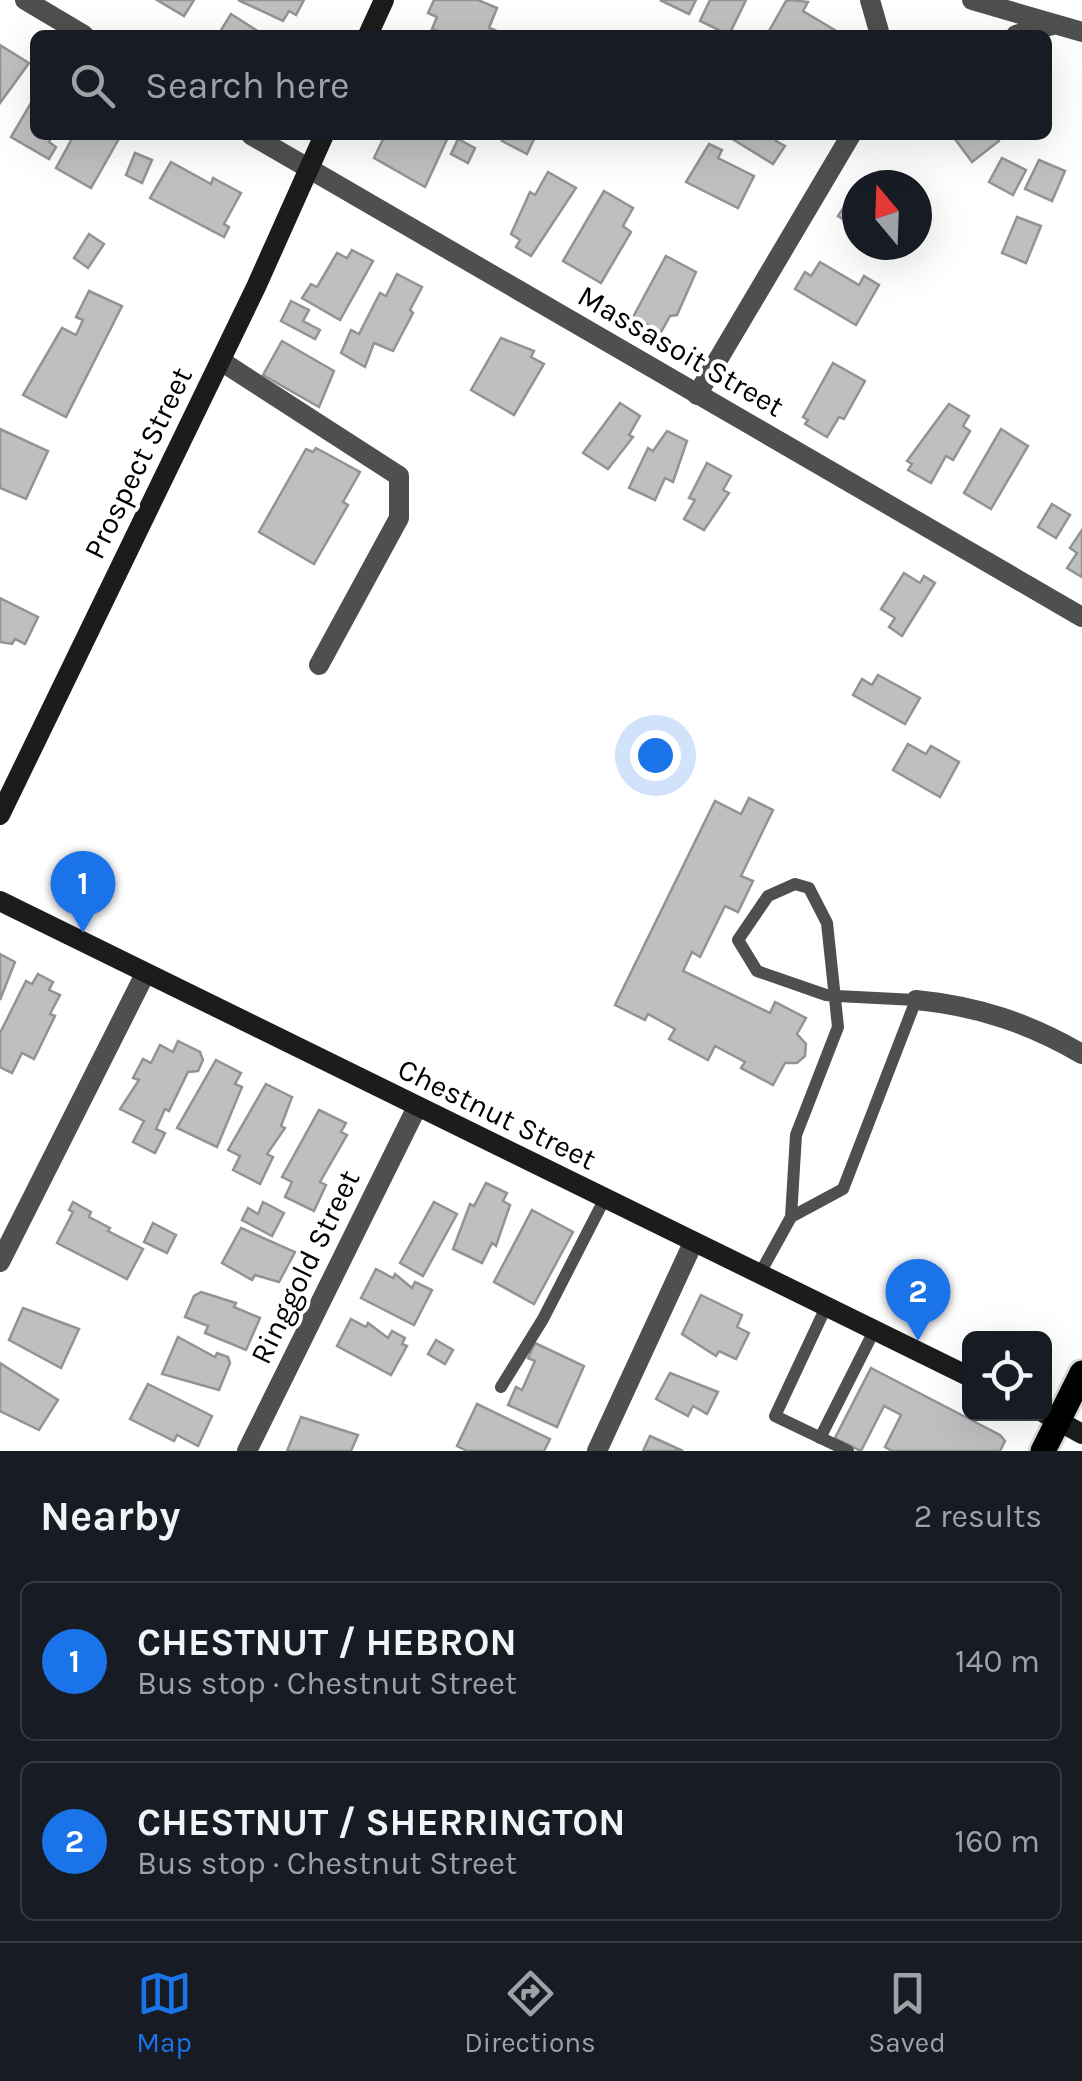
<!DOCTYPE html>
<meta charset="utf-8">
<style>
:root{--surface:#171b24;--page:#20242c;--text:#f1f3f6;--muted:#9ea1a6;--line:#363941;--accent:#1a73e8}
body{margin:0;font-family:Karla,sans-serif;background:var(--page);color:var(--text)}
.controls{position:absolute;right:30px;bottom:30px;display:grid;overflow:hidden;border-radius:15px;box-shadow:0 10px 40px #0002}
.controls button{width:90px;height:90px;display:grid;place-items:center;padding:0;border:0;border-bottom:2px solid var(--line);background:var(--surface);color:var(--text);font:50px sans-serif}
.compass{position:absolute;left:842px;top:170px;width:90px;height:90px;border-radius:50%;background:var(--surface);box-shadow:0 10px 40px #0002;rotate:341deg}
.you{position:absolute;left:655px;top:755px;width:35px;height:35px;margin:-25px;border:8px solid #fff;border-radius:50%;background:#1a73e8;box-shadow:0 0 0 15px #1a73e833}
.badge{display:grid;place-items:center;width:65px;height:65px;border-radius:50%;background:var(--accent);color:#fff;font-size:32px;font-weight:700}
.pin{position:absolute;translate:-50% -82px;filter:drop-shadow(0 2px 5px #0008)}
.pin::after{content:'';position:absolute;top:52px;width:35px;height:30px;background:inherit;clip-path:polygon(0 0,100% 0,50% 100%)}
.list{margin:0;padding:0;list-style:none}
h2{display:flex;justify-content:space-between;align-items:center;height:130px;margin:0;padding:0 40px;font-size:42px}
h2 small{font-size:32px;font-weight:400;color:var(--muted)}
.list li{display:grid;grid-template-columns:65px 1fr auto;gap:30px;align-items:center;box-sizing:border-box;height:160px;margin:0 20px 20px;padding:0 20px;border:2px solid var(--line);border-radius:15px}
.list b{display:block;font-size:38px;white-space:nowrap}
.list p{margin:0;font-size:32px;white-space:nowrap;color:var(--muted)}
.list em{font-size:32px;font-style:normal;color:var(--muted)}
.icon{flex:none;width:55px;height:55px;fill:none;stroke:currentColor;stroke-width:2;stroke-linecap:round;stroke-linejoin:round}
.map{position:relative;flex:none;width:1082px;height:1451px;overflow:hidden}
.search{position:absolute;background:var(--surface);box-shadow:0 10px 40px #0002;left:30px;right:30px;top:30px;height:110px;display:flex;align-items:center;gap:25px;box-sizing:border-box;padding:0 35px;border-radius:15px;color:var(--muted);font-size:38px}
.sheet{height:490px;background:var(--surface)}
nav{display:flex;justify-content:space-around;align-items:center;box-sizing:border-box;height:140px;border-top:2px solid var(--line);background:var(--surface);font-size:28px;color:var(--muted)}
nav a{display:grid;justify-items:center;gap:5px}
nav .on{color:var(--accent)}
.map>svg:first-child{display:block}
.building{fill:#bfbfbf;stroke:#939393;stroke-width:2.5}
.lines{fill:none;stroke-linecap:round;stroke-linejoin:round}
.primary-casing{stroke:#dbdbdb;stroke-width:30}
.service{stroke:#4f4f4f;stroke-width:12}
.minor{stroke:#4f4f4f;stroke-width:20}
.secondary{stroke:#1c1c1c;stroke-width:20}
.primary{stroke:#000;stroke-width:25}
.labels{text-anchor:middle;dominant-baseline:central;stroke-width:8;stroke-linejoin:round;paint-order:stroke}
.street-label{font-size:30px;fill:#000;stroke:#fff}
</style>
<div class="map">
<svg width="1082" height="1451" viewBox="0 0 1082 1451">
<rect width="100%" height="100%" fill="#fff"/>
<g class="building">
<path d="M157,0H194L184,16Z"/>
<path d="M238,0H304L296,15L289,11L283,21Z"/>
<path d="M434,0H478L497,8L489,28L495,30L493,35H447L432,29L437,17L428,13Z"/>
<path d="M660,0H696L689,14Z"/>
<path d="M710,0H746L729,35L700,21Z"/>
<path d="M792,0L808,2L803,11L843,35H776L769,31L786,1Z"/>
<path d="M231,14L264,35H218Z"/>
<path d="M0,45L29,63L0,103Z"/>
<path d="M35,96V135H53L49,142L56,147L49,159L11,137Z"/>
<path d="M74,135H121L91,188L56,168Z"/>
<path d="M385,135H449L425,187L374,158Z"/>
<path d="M505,135H536L527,154L502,141Z"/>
<path d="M726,135H780L776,141L785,146L773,164Z"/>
<path d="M952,135H999V141L972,162Z"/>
<path d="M458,139L475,148L468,163L451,154Z"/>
<path d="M709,144L722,150L718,158L754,176L738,208L686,182Z"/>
<path d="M135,153L152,160L142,183L126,175Z"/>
<path d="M1002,158L1026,170L1013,195L989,182Z"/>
<path d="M1039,160L1065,171L1052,201L1025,189Z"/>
<path d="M171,162L211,184L213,178L241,193L224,224L229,227L224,237L150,198Z"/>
<path d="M548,172L576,188L531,256L516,247L520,240L511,234L530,192L535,195Z"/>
<path d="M856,188L857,189V228L838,216Z"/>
<path d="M604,191L633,208L623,226L631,232L601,283L563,261Z"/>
<path d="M1017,217L1041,226L1026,263L1002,253Z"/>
<path d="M89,234L104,244L88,268L74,258Z"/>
<path d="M352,250L373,261L340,320L302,298L311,284L317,287L337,253L347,258Z"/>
<path d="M666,256L696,272L677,315L670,316L661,332L633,317Z"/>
<path d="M820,262L859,285L864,276L879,285L856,325L795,289L805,272L811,276Z"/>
<path d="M397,274L422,287L410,310L413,313L393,351L374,343L365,367L341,353L351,330L359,334L380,293L386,296Z"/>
<path d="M89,291L122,306L66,417L23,395L62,328L76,335L83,320L76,317Z"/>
<path d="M291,301L309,310L303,321L320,330L315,339L281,321Z"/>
<path d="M501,338L534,351L531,357L544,364L514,415L471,390Z"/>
<path d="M282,341L334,371L319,407L263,375Z"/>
<path d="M833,363L865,381L844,419L839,417L827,437L805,424L808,420L803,417Z"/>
<path d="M620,403L640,416L629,435L633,437L608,469L583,453Z"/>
<path d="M949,404L969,416L963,426L970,431L953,460L946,456L931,483L908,470L912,464L907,461Z"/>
<path d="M0,429L48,451L26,499L0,488Z"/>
<path d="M1001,429L1028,446L991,509L964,493Z"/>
<path d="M667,431L687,441L673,482L665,478L655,500L629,488L648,448L653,451Z"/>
<path d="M316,448L360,472L343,502L348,505L314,564L259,532L306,449L313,452Z"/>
<path d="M707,463L731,476L723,490L729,493L704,530L684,519L695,500L689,498Z"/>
<path d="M1052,504L1070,515L1056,538L1038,527Z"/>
<path d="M1082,530V577L1067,568L1077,553L1070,548Z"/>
<path d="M904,573L920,583L924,576L935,583L902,636L889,627L895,618L881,609Z"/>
<path d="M0,598L38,617L25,644L15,639L12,644L0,642Z"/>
<path d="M878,675L920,698L905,724L853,695L862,679L872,685Z"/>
<path d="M908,744L926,754L931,746L959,762L940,797L893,770Z"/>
<path d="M749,798L773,810L741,876L753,881L738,912L725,906L700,957L692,952L683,971L770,1013L775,1002L806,1018L797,1034L806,1044L805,1056L797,1063H785L773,1085L741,1068L745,1062L715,1046L708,1060L669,1039L675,1029L648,1014L645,1020L615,1005L715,801L741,814Z"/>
<path d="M0,954L15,962L0,1000Z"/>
<path d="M38,974L53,982L49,990L60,995L50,1014L55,1016L34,1059L22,1053L12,1073L0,1067V1033L26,981L32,984Z"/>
<path d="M178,1041L200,1052L203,1060L198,1071L188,1072L169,1111L165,1109L156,1129L165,1133L155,1153L133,1142L144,1121L120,1109L139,1080L133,1078L143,1059L151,1063L160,1045L173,1052Z"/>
<path d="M216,1060L241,1073L235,1084L242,1087L217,1147L177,1128Z"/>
<path d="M266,1084L292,1097L281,1126L285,1128L267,1154L273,1157L260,1184L233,1170L240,1156L228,1150Z"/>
<path d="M319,1110L346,1123L341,1132L347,1135L320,1182L326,1185L314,1211L285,1197L292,1182L282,1177Z"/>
<path d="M486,1183L507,1193L503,1201L510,1205L496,1246L492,1243L482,1263L453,1249L470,1204L474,1206Z"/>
<path d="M73,1202L91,1212L89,1217L110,1228L108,1231L143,1249L127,1279L57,1243L73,1212L69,1210Z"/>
<path d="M263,1202L284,1213L272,1236L242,1220L248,1208L258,1214Z"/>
<path d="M434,1202L457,1214L423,1276L400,1263Z"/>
<path d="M532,1210L573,1232L534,1304L494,1282Z"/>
<path d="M153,1223L176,1235L167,1253L144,1242Z"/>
<path d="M241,1228L295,1252L279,1282L255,1275L252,1280L222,1263Z"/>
<path d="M376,1269L393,1278L395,1274L412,1288L415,1282L432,1290L414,1325L361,1298Z"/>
<path d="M201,1292L236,1303L234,1307L260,1318L246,1350L205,1333L208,1326L185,1317L194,1296Z"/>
<path d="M701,1295L742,1315L737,1327L749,1333L736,1359L719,1351L716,1356L682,1334Z"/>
<path d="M23,1308L79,1329L61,1368L9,1340Z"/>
<path d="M351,1319L366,1327L368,1323L388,1338L392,1331L405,1338L402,1344L407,1346L391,1375L337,1346Z"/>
<path d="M178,1337L215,1357L217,1353L228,1357L230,1363L219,1390L162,1374Z"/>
<path d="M436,1340L453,1350L445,1364L428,1354Z"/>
<path d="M535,1343L584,1366L557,1427L508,1405L516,1387L522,1390L535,1361L528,1358Z"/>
<path d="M0,1363L58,1400L39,1430L0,1411Z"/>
<path d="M871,1368L1000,1435L1005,1441L1000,1451H892L885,1447L901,1415L884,1406L861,1451L835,1438Z"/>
<path d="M670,1373L718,1392L707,1414L693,1406L688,1416L656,1399Z"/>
<path d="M148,1384L212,1416L198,1446L177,1435L174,1441L130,1419Z"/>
<path d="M477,1404L550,1439L544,1451H467L457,1446Z"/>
<path d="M301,1417L358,1435L351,1451H287Z"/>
<path d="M650,1436L683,1451H643Z"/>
</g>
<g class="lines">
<g class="primary-casing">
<path id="primary" d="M1043,1451L1082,1373"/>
</g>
<g class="service">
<path d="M759,1275L791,1217L843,1189L916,1000L837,996L826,995L757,971L738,940L768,896L795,884L809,888L827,923L838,1027L796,1135L791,1217"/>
<path d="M826,1307L775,1416L848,1451"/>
<path d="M501,1387L543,1319L604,1200"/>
<path d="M820,1438L874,1331"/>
</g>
<g class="minor">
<path d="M25,0L84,35"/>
<path d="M870,0L880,35"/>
<path d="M972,0L1082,32"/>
<path d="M1016,35L1052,25"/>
<path d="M251,135L1082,617"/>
<path d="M221,361L399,476V518L319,665"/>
<path d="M697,395L851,135"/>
<path d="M916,1000C977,1006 1029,1023 1082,1054"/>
<path d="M0,1262L145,974"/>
<path d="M247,1451L416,1109"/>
<path d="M597,1451L693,1243"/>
</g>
<g class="secondary">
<path d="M368,35L384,0"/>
<path d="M0,815L256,287L324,135"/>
<path d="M0,901L970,1377"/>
<path d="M1044,1413L1082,1434"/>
</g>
<use href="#primary" class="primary"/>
</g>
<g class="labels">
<g class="street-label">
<text transform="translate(681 351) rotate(30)">Massasoit Street</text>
<text transform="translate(138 463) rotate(-64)">Prospect Street</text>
<text transform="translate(497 1114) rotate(26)">Chestnut Street</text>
<text transform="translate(305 1267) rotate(-64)">Ringgold Street</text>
</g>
</g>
</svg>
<div class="controls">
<button><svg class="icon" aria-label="locate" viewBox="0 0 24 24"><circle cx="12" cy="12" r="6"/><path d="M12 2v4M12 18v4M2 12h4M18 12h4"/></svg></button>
</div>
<svg class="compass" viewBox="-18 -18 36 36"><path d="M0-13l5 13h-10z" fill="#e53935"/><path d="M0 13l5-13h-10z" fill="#9ea1a6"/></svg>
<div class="you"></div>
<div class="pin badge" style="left:83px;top:933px">1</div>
<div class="pin badge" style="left:918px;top:1341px">2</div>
<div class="search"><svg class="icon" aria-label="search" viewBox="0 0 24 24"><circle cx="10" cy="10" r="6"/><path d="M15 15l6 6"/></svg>Search here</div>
</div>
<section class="sheet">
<h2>Nearby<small>2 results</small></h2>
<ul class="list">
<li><span class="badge">1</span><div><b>CHESTNUT / HEBRON</b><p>Bus stop · Chestnut Street</p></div><em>140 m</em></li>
<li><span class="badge">2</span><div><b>CHESTNUT / SHERRINGTON</b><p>Bus stop · Chestnut Street</p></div><em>160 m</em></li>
</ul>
</section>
<nav>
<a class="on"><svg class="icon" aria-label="map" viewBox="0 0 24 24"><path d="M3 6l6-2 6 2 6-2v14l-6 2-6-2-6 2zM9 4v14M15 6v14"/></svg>Map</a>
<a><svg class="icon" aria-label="directions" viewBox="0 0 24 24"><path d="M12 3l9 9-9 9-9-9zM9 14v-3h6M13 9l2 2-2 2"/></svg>Directions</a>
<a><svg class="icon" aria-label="saved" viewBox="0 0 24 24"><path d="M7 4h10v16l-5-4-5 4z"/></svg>Saved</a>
</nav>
